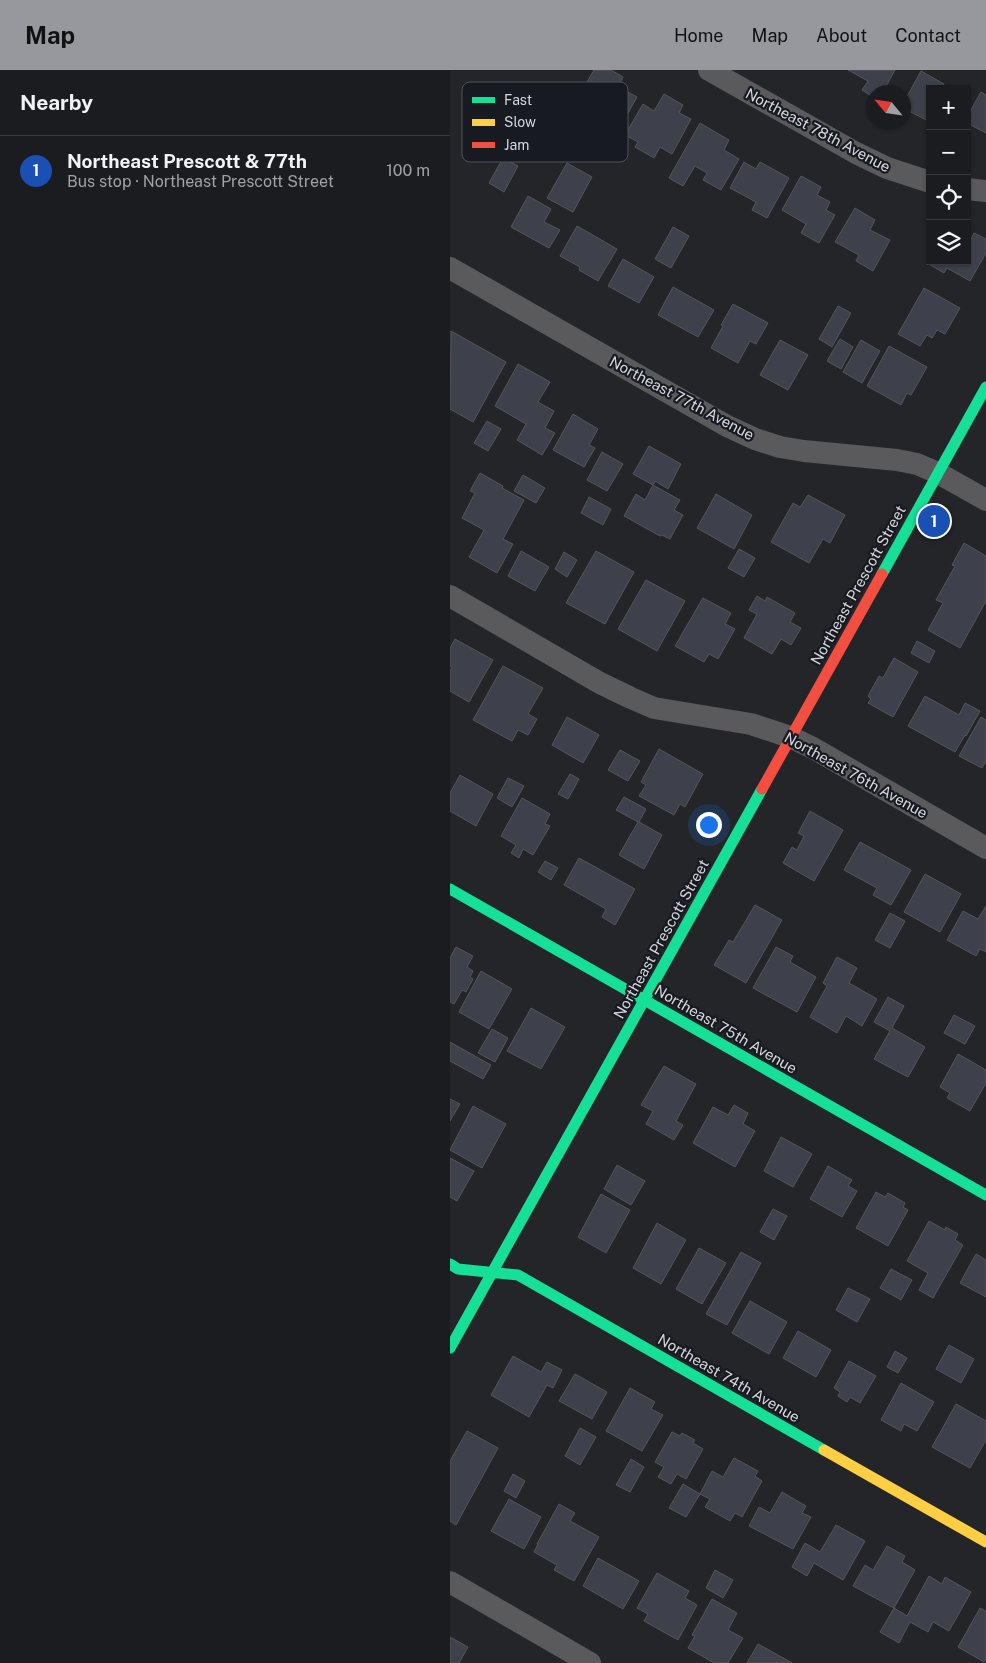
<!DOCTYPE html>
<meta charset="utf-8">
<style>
:root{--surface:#1b1c1f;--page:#242528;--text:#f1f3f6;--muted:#a0a1a4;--line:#393a3d;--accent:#97989d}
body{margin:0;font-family:"Public Sans",sans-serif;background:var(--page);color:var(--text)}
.controls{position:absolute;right:15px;top:15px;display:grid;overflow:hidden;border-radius:0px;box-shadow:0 1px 4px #0004}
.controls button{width:45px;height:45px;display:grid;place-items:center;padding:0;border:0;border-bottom:1px solid var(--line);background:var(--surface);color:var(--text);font:25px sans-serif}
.compass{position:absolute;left:416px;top:15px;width:45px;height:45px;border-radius:50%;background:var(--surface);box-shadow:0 1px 4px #0004;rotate:299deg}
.you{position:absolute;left:258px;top:754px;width:18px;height:18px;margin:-12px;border:4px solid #fff;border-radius:50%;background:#1a73e8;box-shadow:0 0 0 8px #1a73e833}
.badge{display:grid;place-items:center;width:32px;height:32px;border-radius:50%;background:var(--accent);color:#fff;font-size:16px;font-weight:700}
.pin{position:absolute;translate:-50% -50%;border:2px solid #fff;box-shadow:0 1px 5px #0006}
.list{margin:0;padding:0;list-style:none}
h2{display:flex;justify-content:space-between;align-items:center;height:65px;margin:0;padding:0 20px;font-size:21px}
h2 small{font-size:16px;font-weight:400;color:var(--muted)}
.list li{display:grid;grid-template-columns:32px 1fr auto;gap:15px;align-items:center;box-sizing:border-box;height:70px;padding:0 20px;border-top:1px solid var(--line)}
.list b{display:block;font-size:19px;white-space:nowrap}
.list p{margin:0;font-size:16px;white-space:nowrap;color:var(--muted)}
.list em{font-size:16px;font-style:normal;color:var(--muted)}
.icon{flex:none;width:28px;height:28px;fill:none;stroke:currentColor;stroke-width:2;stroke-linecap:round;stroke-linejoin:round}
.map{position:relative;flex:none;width:536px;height:1593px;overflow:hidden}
header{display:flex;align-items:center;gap:30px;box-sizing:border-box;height:70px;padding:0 25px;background:var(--accent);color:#111}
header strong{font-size:24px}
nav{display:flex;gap:28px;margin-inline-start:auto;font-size:18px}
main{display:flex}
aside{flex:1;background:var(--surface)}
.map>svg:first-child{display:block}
.building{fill:#3e404b;stroke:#545659}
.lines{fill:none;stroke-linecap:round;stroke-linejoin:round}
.street{stroke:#5a5a5c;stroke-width:22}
.fast{stroke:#16e098;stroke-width:11}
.slow{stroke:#ffcf43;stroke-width:11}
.jam{stroke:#f24e42;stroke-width:11}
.labels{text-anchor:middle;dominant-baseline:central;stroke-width:4.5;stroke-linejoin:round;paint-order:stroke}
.street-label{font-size:15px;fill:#d5d6dc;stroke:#181a22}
.key{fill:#181a22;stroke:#51525a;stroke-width:1}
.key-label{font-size:14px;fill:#d5d6dc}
</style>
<header>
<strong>Map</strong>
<nav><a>Home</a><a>Map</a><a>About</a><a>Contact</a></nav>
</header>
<main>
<aside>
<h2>Nearby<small></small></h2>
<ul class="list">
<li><span class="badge" style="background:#1a4fb4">1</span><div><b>Northeast Prescott &amp; 77th</b><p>Bus stop · Northeast Prescott Street</p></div><em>100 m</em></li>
</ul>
</aside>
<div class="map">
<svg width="536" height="1593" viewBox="0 0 536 1593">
<rect width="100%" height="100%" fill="#242529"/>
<g class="building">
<path d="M144,0H161L173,7L168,17L187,27L172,54L127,29Z"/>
<path d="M398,0H445L433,22H423V27L412,20L418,11Z"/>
<path d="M471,1L494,14L491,19H480V52L457,40L459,37L453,34Z"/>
<path d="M531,22L536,25V63L517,53V47Z"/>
<path d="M214,24L233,35L229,43L241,49L222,84L210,77L204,88L185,77L188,72L175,65L193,34L204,41Z"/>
<path d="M250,53L279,70L274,80L289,89L271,120L253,110L257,103L245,96L233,116L219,108Z"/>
<path d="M53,88L68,96L54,122L39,113Z"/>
<path d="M294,92L306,99L310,92L339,108L317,148L302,140L306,132L280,118Z"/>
<path d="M117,93L142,107L123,142L97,128Z"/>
<path d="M351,106L371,117L367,125L380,132L376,140L385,145L369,173L351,163L356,154L332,140Z"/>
<path d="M78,126L101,139L94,152L110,160L99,178L61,157Z"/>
<path d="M405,138L425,150L420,160L440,170L423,201L406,191L409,185L385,172Z"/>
<path d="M127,156L167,179L148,211L129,200L130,197L110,186Z"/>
<path d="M223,157L239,166L221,198L205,189Z"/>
<path d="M524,163L536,169V183L520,211L497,198L494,203L477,193L480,189V191H517V166L521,169Z"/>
<path d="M173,189L204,207L189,233L158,216Z"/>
<path d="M223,217L264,240L248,267L208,245Z"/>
<path d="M474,218L510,238L495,264L487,260L482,268L477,265L470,276L448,264Z"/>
<path d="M283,234L318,253L306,274L300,271L288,293L261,278L273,256L271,255Z"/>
<path d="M388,236L401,243L382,277L369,269Z"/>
<path d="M1,261L56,292L23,352L0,339Z"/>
<path d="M390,269L403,277L391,299L377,291Z"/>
<path d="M330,270L358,285L338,320L310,305Z"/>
<path d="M411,270L430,281L412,313L393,302Z"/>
<path d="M439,276L477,297L461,325L457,323L451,335L417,316Z"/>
<path d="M68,294L100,312L88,332L104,341L95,358L105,363L92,385L67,370L76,354L45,336Z"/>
<path d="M123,344L148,359L139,375L145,378L134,397L103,380Z"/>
<path d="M37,351L51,359L38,381L24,373Z"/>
<path d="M199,376L231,394L218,419L205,411L203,415L183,404Z"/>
<path d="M152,382L173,394L157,421L137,410Z"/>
<path d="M30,403L53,416L52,418L74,430L53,469L63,474L47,503L19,487L34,460L12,448L25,423L20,421Z"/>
<path d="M73,405L95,418L86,433L64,421Z"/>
<path d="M203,415L230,430L224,440L233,445L220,469L212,465L210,466L174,446L186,424L195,430Z"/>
<path d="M266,424L302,445L284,479L247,458Z"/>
<path d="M358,425L395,445L380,473L373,469L359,493L321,472L343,433L350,437Z"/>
<path d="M139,427L161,439L153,455L131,443Z"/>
<path d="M514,473L536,486V531L510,578L478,560L493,533L486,530L505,496L502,495Z"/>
<path d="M289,479L305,488L294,507L278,498Z"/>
<path d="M71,481L99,497L85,521L58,506Z"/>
<path d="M146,481L184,502L155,554L116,533Z"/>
<path d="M114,482L127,490L117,507L105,499Z"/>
<path d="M196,510L235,531L207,581L168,559Z"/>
<path d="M307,526L315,531L317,527L345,543L340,552L351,558L341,575L331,569L322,584L294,568L307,544L299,540Z"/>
<path d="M253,528L281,543L275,554L285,559L268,589L259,584L254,592L225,576Z"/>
<path d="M5,569L43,590L19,632L0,621V601L2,597L0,596V578Z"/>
<path d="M467,571L485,581L479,593L461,583Z"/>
<path d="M444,588L468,602L443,647L418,633L421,629L418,626L429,606L433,608Z"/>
<path d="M53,596L93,618L78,644L87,649L78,665L68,660L62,671L23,650Z"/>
<path d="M475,626L509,645L515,633L530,641L516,666L515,665L505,682L458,656Z"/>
<path d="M117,647L149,665L133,693L102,675Z"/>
<path d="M531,647L536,650V691L532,698L509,686Z"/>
<path d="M209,679L253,704L235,737L230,734L224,745L189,726L196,715L191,712Z"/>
<path d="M170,680L190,691L178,711L158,700Z"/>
<path d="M120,704L129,709L118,729L108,724Z"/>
<path d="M10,705L43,724L26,756L0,741V723Z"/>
<path d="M58,708L74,716L62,737L47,728Z"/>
<path d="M174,727L196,739L189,752L212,765L194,799L169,785L188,752L166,740Z"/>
<path d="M72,728L100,744L95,754L100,756L83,785L73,779L69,788L61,783L66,775L51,766Z"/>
<path d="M360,741L393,760L364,811L333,793L342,777L347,780L354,766L348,763Z"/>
<path d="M410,772L461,800L441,835L423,825L427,818L394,800Z"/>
<path d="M129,788L185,819L165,855L152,847L156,839L114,815Z"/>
<path d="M95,791L108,798L101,810L88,802Z"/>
<path d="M475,804L511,824L490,862L454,842Z"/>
<path d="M305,835L332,850L296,913L264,895L279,870L283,872Z"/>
<path d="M536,836V882L530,879L526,886L497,870L513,841L528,849Z"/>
<path d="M440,843L455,851L440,878L425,870Z"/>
<path d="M6,877L23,886L17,897L23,901L20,907L23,909L16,922L12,920L4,934L0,932V888Z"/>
<path d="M326,877L343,886L340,892L366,907L347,942L303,918Z"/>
<path d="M387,887L407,898L399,913L427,929L412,956L396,946L387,963L360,947L377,916L373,913Z"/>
<path d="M31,901L62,919L39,959L9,942Z"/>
<path d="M438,927L454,936L442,958L475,977L458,1007L424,989L440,961L424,952Z"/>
<path d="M81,938L115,957L91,999L57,981Z"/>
<path d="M504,945L525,956L515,974L494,963Z"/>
<path d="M42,959L58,968L45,992L28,983Z"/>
<path d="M0,972L41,995L33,1009L0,991Z"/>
<path d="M508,984L536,1000V1013L520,1041L497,1028L500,1023L490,1017Z"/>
<path d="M214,996L246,1014L226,1051L233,1055L224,1070L196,1054L203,1041L191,1035Z"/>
<path d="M0,1029L10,1034L0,1051Z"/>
<path d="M284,1035L298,1043L293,1054L305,1061L285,1097L243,1073L263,1037L278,1045Z"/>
<path d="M23,1036L56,1054L32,1098L0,1080Z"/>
<path d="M331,1067L362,1084L343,1117L314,1101Z"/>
<path d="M0,1088L24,1101L7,1131L0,1127Z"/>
<path d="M167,1095L195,1111L181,1135L154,1119Z"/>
<path d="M378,1096L402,1110L398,1116L407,1121L392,1147L360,1129Z"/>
<path d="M426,1122L435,1127L438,1123L455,1133L453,1137L458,1140L438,1176L406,1158Z"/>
<path d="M151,1124L180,1140L156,1183L128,1167Z"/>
<path d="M323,1139L337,1146L324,1170L310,1162Z"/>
<path d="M479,1151L495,1160L496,1157L508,1164L505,1170L513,1175L483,1228L469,1220L478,1203L457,1191Z"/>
<path d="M207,1153L236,1170L211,1214L183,1198Z"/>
<path d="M249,1178L276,1193L252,1234L226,1219Z"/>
<path d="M291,1182L311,1193L277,1255L256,1244Z"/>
<path d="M526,1184L536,1190V1227L510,1213Z"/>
<path d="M441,1199L462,1210L451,1230L430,1218Z"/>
<path d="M398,1218L420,1229L407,1252L386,1240Z"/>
<path d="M300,1231L337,1252L319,1284L282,1263Z"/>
<path d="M348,1261L381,1280L366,1307L333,1288Z"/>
<path d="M499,1275L524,1289L511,1313L486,1299Z"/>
<path d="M445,1281L457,1288L448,1303L437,1297Z"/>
<path d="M63,1286L91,1302L97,1292L112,1300L103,1318L97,1315L79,1347L41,1325Z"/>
<path d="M399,1291L426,1306L410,1333L400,1327L397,1332L388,1326L390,1322L384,1318Z"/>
<path d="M125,1304L157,1322L142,1349L109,1331Z"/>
<path d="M451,1313L484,1332L467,1361L454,1354L451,1361L431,1350Z"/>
<path d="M180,1318L205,1332L201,1339L213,1345L192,1381L156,1361Z"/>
<path d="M506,1334L536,1351V1370L520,1398L482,1377Z"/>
<path d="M130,1358L146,1367L130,1395L115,1386Z"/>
<path d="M17,1361L48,1378L6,1455L0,1451V1391Z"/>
<path d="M222,1362L230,1366L232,1363L245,1370L243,1373L253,1379L236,1409L227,1404L221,1414L208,1407L214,1397L205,1392Z"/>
<path d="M284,1388L308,1401L305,1406L312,1411L292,1447L285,1443L280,1451L255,1437L260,1429L250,1424L262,1401L273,1407Z"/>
<path d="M181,1389L194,1397L180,1422L166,1415Z"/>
<path d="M63,1404L75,1411L66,1428L54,1421Z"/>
<path d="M233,1414L250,1424L236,1447L219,1438Z"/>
<path d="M332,1422L356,1436L352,1443L361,1447L343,1479L299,1456L309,1437L320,1443Z"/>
<path d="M59,1429L91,1447L74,1479L41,1461Z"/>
<path d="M109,1434L125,1443L120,1451L149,1467L124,1511L104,1500L107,1495L84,1482L88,1474H87Z"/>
<path d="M386,1455L415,1471L393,1510L364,1493L357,1506L342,1497L355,1473L370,1482Z"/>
<path d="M437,1476L455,1486L452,1492L465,1500L444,1538L403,1516L415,1495L423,1500Z"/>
<path d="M148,1488L189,1511L173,1539L133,1516Z"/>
<path d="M265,1500L283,1510L273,1528L256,1518Z"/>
<path d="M207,1503L239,1521L235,1528L247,1535L228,1570L194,1551L198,1544L187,1538Z"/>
<path d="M479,1506L492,1514L495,1507L521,1522L499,1561L483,1552L478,1562L460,1552L449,1573L430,1562L444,1538L457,1546Z"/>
<path d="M262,1529L287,1543L278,1560L293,1568L278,1593H264L238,1578L245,1566L242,1565Z"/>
<path d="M530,1538L536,1541V1589L534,1592L508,1577Z"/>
<path d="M0,1567L18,1577L9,1593H0Z"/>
<path d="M308,1574L310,1575L342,1593H297Z"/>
</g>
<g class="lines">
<g class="street">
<path d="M259,0L406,83L437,98L480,112"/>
<path d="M517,119L536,121"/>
<path d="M0,198L277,356L305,369L330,377L354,381L447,390L467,394L488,403L536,430"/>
<path d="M0,526L150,613L181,628L204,638L301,654L340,667L363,678L536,778"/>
<path d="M0,1512L140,1593"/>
</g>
<g class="fast">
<path d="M432,504L536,317"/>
<path d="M0,819L536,1125"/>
<path d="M0,1194L8,1199L68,1205L374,1380"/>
<path d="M0,1278L312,719"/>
</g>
<path class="slow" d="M374,1380L536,1472"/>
<path class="jam" d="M312,719L432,504"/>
</g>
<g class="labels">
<g class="street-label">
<text transform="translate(368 60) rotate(28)">Northeast 78th Avenue</text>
<text transform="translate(232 328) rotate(28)">Northeast 77th Avenue</text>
<text transform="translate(408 515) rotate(-61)">Northeast Prescott Street</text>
<text transform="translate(406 705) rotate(29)">Northeast 76th Avenue</text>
<text transform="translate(211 869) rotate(-61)">Northeast Prescott Street</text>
<text transform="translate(276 959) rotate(30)">Northeast 75th Avenue</text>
<text transform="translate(279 1308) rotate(30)">Northeast 74th Avenue</text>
</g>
</g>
<rect x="12" y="12" width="166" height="80" rx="8" class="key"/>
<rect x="22" y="27" width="23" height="6" fill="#16e098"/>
<rect x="22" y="49" width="23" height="7" fill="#ffcf43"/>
<rect x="22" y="72" width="23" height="6" fill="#f24e42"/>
<g class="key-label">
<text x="54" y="35">Fast</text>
<text x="54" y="57">Slow</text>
<text x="54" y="80">Jam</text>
</g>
</svg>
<div class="controls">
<button>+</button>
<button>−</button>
<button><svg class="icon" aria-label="locate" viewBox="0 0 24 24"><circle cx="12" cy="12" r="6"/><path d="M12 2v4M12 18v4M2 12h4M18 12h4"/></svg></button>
<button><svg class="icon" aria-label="layers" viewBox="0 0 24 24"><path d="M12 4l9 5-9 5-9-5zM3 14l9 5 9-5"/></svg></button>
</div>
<svg class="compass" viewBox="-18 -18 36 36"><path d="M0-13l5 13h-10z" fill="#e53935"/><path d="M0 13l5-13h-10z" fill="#a0a1a4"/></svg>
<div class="you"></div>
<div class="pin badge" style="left:484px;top:451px;background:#1a4fb4">1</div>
</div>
</main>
